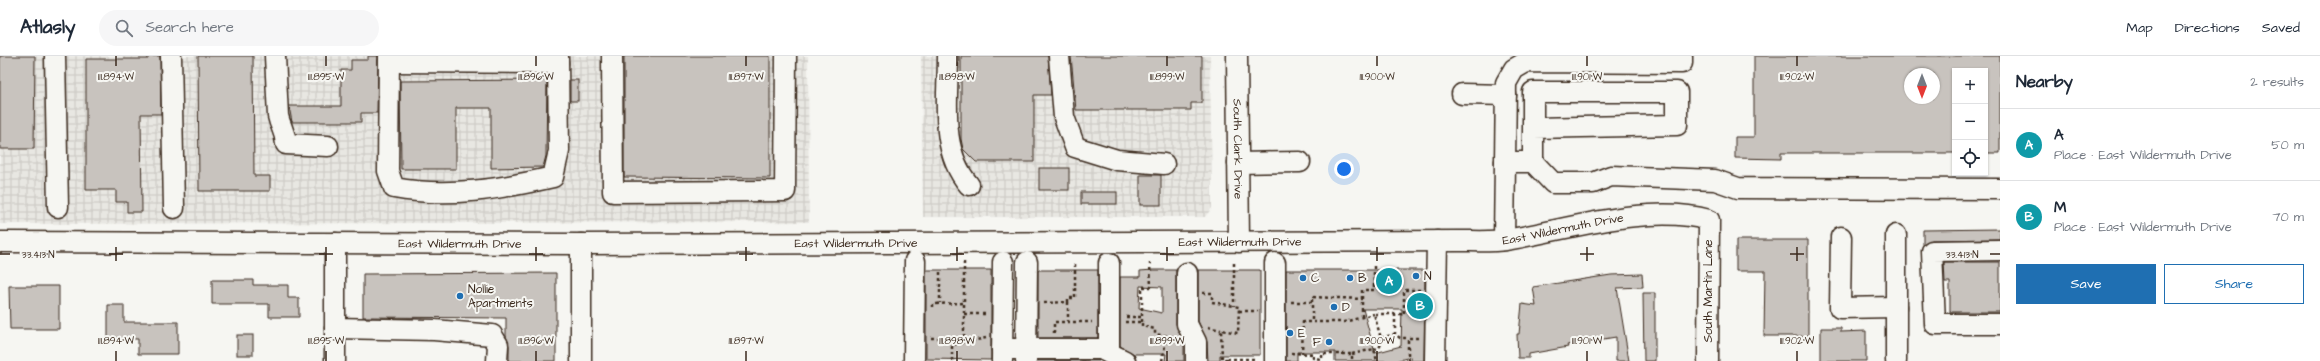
<!DOCTYPE html>
<meta charset="utf-8">
<style>
:root{--surface:#fff;--page:#f6f6f7;--text:#1f2937;--muted:#747a83;--line:#e0e1e3;--accent:#1f6fb2}
body{margin:0;font-family:"Architects Daughter",sans-serif;background:var(--page);color:var(--text)}
.controls{position:absolute;right:12px;top:12px;display:grid;overflow:hidden;border-radius:0px;box-shadow:0 1px 3px #0004}
.controls button{width:36px;height:36px;display:grid;place-items:center;padding:0;border:0;border-bottom:1px solid var(--line);background:var(--surface);color:var(--text);font:20px sans-serif}
.compass{position:absolute;left:1904px;top:12px;width:36px;height:36px;border-radius:50%;background:var(--surface);box-shadow:0 1px 3px #0004;rotate:180deg}
.you{position:absolute;left:1344px;top:113px;width:14px;height:14px;margin:-10px;border:3px solid #fff;border-radius:50%;background:#1a73e8;box-shadow:0 0 0 6px #1a73e833}
.badge{display:grid;place-items:center;width:26px;height:26px;border-radius:50%;background:var(--accent);color:#fff;font-size:13px;font-weight:700}
.pin{position:absolute;translate:-50% -50%;border:2px solid #fff;box-shadow:0 1px 4px #0006}
.list{margin:0;padding:0;list-style:none}
h2{display:flex;justify-content:space-between;align-items:center;height:52px;margin:0;padding:0 16px;font-size:17px}
h2 small{font-size:13px;font-weight:400;color:var(--muted)}
.list li{display:grid;grid-template-columns:26px 1fr auto;gap:12px;align-items:center;box-sizing:border-box;height:72px;padding:0 16px;border-top:1px solid var(--line)}
.list b{display:block;font-size:15px;white-space:nowrap}
.list p{margin:0;font-size:13px;white-space:nowrap;color:var(--muted)}
.list em{font-size:13px;font-style:normal;color:var(--muted)}
.actions{display:flex;gap:8px;padding:12px 16px}
.actions a{flex:1;padding:9px 0;border:1px solid var(--accent);border-radius:0px;text-align:center;font-size:14px;color:var(--accent)}
.actions .main{background:var(--accent);color:#fff}
.icon{flex:none;width:22px;height:22px;fill:none;stroke:currentColor;stroke-width:2;stroke-linecap:round;stroke-linejoin:round}
.map{position:relative;flex:none;width:2000px;height:305px;overflow:hidden}
header{display:flex;align-items:center;gap:24px;box-sizing:border-box;height:56px;padding:0 20px;background:var(--surface);border-bottom:1px solid var(--line)}
header strong{font-size:19px}
nav{display:flex;gap:22px;margin-inline-start:auto;font-size:14px}
.search{width:280px;height:36px;background:var(--page);display:flex;align-items:center;gap:10px;box-sizing:border-box;padding:0 14px;border-radius:22px;color:var(--muted);font-size:15px}
main{display:flex}
aside{flex:1;background:var(--surface)}
.map>svg:first-child{display:block}
.industrial{fill:url(#industrial-grid)}
.building{fill:#c8c3be;stroke:#3b2a1e;fill-rule:evenodd}
.lines{fill:none;stroke-linecap:round;stroke-linejoin:round}
.minor-casing{stroke:#3b2a1e;stroke-width:23}
.path{stroke:#3b2a1e;stroke-width:2.5;stroke-dasharray:3 3;stroke-linecap:butt}
.minor{stroke:#f6f6f2;stroke-width:20}
.ticks{fill:none;stroke:#3b2a1e;stroke-width:1.5}
.poi-dot{fill:#1f6fb2;stroke:#f6f6f2;stroke-width:1.5}
.labels{text-anchor:middle;dominant-baseline:central;stroke-width:4;stroke-linejoin:round;paint-order:stroke}
.street-label{font-size:12px;fill:#3b2a1e;stroke:#f6f6f2}
.poi-label{font-size:12px;fill:#3b2a1e;stroke:#f6f6f2;text-anchor:start}
.ticks-label{font-size:10px;text-anchor:middle;fill:#3b2a1e;stroke:#f6f6f2;stroke-width:4;stroke-linejoin:round;paint-order:stroke}
</style>
<header>
<strong>Atlasly</strong>
<div class="search"><svg class="icon" aria-label="search" viewBox="0 0 24 24"><circle cx="10" cy="10" r="6"/><path d="M15 15l6 6"/></svg>Search here</div>
<nav><a>Map</a><a>Directions</a><a>Saved</a></nav>
</header>
<main>
<div class="map">
<svg width="2000" height="305" viewBox="0 0 2000 305">
<defs>
<pattern id="industrial-grid" width="8" height="8" patternUnits="userSpaceOnUse"><rect width="8" height="8" fill="#e8e7e2"/><path d="M0 4h8M4 0v8" fill="none" stroke="#c8c6c1"/></pattern>
</defs>
<rect width="100%" height="100%" fill="#f6f6f2"/>
<filter id="ink" filterUnits="userSpaceOnUse"><feTurbulence type="fractalNoise" baseFrequency=".025" numOctaves="2"/><feDisplacementMap in="SourceGraphic" scale="8" xChannelSelector="R" yChannelSelector="G"/><feConvolveMatrix kernelMatrix="1 2 1 2 8 2 1 2 1" color-interpolation-filters="sRGB"/></filter>
<g filter="url(#ink)">
<g class="industrial">
<path d="M0,0H808L809,166L0,168Z"/>
<path d="M921,0H1210L1212,152L1205,161H923Z"/>
</g>
<g class="building">
<path d="M0,0H35L34,93H0Z"/>
<path d="M148,0H160L161,58H141L142,156H127V146H116V134H86V3H148Z"/>
<path d="M198,0H253L254,120H270V135H199Z"/>
<path d="M368,0H378L377,57H361V66H292L289,50H341V14H351V4H368Z"/>
<path d="M624,0H770V122L624,121Z"/>
<path d="M961,0H1048L1051,39H1034V106H976L963,93L961,83Z"/>
<path d="M1071,0H1202V47H1191V54H1076Z"/>
<path d="M1754,0H2000V97H1985V15H1955V97H1781V103L1735,102V81H1754ZM1910,18H1934V42H1910Z"/>
<path d="M547,24L546,100L543,111L491,112V52H456V113H401L400,25Z"/>
<rect x="570" y="24" width="8" height="21"/>
<rect x="1039" y="112" width="30" height="22"/>
<rect x="1140" y="119" width="21" height="30"/>
<rect x="1081" y="136" width="36" height="12"/>
<path d="M2000,173V183L1932,184L1923,188V174Z"/>
<path d="M1736,184H1808V280H1764L1765,215H1736Z"/>
<path d="M1944,206H2000V256H1950V226H1945Z"/>
<path d="M926,214H991V304L926,303Z"/>
<rect x="1038" y="214" width="60" height="68"/>
<path d="M1153,214H1176V268L1184,289V305H1165L1166,298H1134L1120,290V221H1140V215ZM1140,230L1162,231V257L1139,252Z"/>
<path d="M1198,214H1260V299H1220V305H1208L1207,286L1198,265Z"/>
<path d="M1286,214H1425L1424,305H1411V301L1395,305H1335V296H1297V305H1286ZM1363,253H1402L1401,290L1375,297Z"/>
<path d="M556,217V305H509V290L506,280V262L363,261V218Z"/>
<path d="M1642,218L1643,231L1617,232L1629,305H1616V281L1567,289L1568,291L1529,298V302H1518L1517,278H1519L1522,248L1536,250L1533,231L1611,219Z"/>
<path d="M212,224H253V229H288V242H299V261H269V248H212Z"/>
<path d="M9,230H59V273H10Z"/>
<path d="M1643,237H1655V305H1644Z"/>
<path d="M108,249H124V266H178V298H138V283H108Z"/>
<path d="M1821,272H1841V276L1866,275V305H1821Z"/>
<rect x="237" y="279" width="16" height="20"/>
<path d="M1098,304L1099,305H1038V304Z"/>
</g>
<g class="lines">
<g class="minor-casing">
<g id="minor">
<path d="M55,0L58,151"/>
<path d="M171,0L174,152"/>
<path d="M275,0L278,60C281,73 285,74 286,88L328,90"/>
<path d="M389,0L388,115L394,132C447,142 501,133 553,121L559,95L558,0"/>
<path d="M612,0L613,136L785,135L786,0"/>
<path d="M948,0C948,43 939,94 969,129"/>
<path d="M1059,0L1064,61L1075,91L1117,104L1164,108"/>
<path id="s1" d="M1237,0L1239,186"/>
<path d="M389,6L558,7"/>
<path d="M1462,38L1506,39"/>
<path d="M1505,106H1533L1553,127H1593L1611,120L1715,124L1738,132L2000,133"/>
<path d="M1533,106V36H1677V69L1534,72"/>
<path d="M1238,107L1300,106"/>
<path d="M1841,181L1840,252L1896,251"/>
<path d="M1504,184L1506,27L1514,13L1526,6L1682,7V0"/>
<path id="s2" d="M0,186L581,188L1460,185C1475,185 1491,186 1506,184C1567,174 1648,147 1709,164L1708,305"/>
<path d="M335,187V272L434,274L492,279L498,289L497,305"/>
<path d="M2000,194L1932,195L1935,268H2000"/>
<path d="M1275,207V305"/>
<path d="M1187,217V268L1196,286V305"/>
<path d="M335,272V305"/>
<path d="M1002,293H1101L1125,305"/>
<path d="M1109,297V207"/>
<path d="M581,305V188"/>
<path d="M914,305L915,205"/>
<path d="M1002,305L1003,206"/>
<path d="M1026,305L1027,206"/>
<path d="M1435,305L1437,185"/>
<path d="M1896,305V179"/>
</g>
</g>
<g class="path">
<path d="M1234,207V250"/>
<path d="M940,216V247"/>
<path d="M1203,237H1212V246L1239,251L1238,277L1221,274L1222,303H1227L1228,305"/>
<path d="M1068,246V266"/>
<path d="M1291,246H1312V266H1344L1374,258"/>
<path d="M1312,246V241L1362,243"/>
<path d="M1044,247L1068,246V242H1075V206"/>
<path d="M933,251V248L964,247"/>
<path d="M1239,255H1258"/>
<path d="M964,258H986"/>
<path d="M1395,258V278"/>
<path d="M1126,261H1142"/>
<path d="M1362,261V234H1374V207"/>
<path d="M1125,266H1142V270L1155,273V278L1174,281"/>
<path d="M1142,266V231H1151L1150,207"/>
<path d="M1208,271L1221,274"/>
<path d="M1054,277V266H1092"/>
<path d="M931,282H952V289L986,282"/>
<path d="M1381,282L1395,278L1400,282H1420"/>
<path d="M964,287V206"/>
<path d="M952,290V305"/>
<path d="M1374,293L1379,292L1382,286L1374,258H1404V234H1420"/>
<path d="M1291,297L1313,298V302L1322,303V298H1352V305"/>
<path d="M1302,298L1303,266H1312"/>
<path d="M1352,298L1374,293L1377,305"/>
<path d="M1227,303H1254"/>
<path d="M1162,305L1167,280"/>
<path d="M1408,305V282"/>
</g>
<use href="#minor" class="minor"/>
</g>
</g>
<path class="ticks" d="M116,0V10M326,0V10M536,0V10M746,0V10M957,0V10M1167,0V10M1377,0V10M1587,0V10M1797,0V10M116,191V205M326,191V205M536,191V205M746,191V205M957,191V205M1167,191V205M1377,191V205M1587,191V205M1797,191V205M0,198H10M109,198H123M319,198H333M529,198H543M739,198H753M950,198H964M1160,198H1174M1370,198H1384M1580,198H1594M1790,198H1804M1990,198H2000M116,295V305M326,295V305M536,295V305M746,295V305M957,295V305M1167,295V305M1377,295V305M1587,295V305M1797,295V305"/>
<g class="poi-dot">
<circle cx="1416" cy="220" r="4"/>
<circle cx="1303" cy="222" r="4"/>
<circle cx="1350" cy="222" r="4"/>
<circle cx="460" cy="240" r="4"/>
<circle cx="1334" cy="251" r="4"/>
<circle cx="1290" cy="277" r="4"/>
<circle cx="1329" cy="286" r="4"/>
</g>
<g class="labels">
<g class="street-label">
<text stroke="none"><textPath href="#s1" startOffset="93">South Clark Drive</textPath></text>
<text stroke="none"><textPath href="#s2" startOffset="1564">East Wildermuth Drive</textPath></text>
<text stroke="none"><textPath href="#s2" startOffset="1240">East Wildermuth Drive</textPath></text>
<text stroke="none"><textPath href="#s2" startOffset="460">East Wildermuth Drive</textPath></text>
<text stroke="none"><textPath href="#s2" startOffset="856">East Wildermuth Drive</textPath></text>
<text transform="translate(1708 235) rotate(-90)">South Martin Lane</text>
</g>
<g class="poi-label">
<text x="1424" y="220">N</text>
<text x="1311" y="222">C</text>
<text x="1358" y="222">B</text>
<text x="468" y="233">Nollie<tspan x="468" dy="14">Apartments</tspan></text>
<text x="1342" y="251">D</text>
<text x="1298" y="277">E</text>
<text x="1321" y="286" text-anchor="end">F</text>
</g>
</g>
<g class="ticks-label">
<text x="116" y="24">111.894°W</text>
<text x="326" y="24">111.895°W</text>
<text x="536" y="24">111.896°W</text>
<text x="746" y="24">111.897°W</text>
<text x="957" y="24">111.898°W</text>
<text x="1167" y="24">111.899°W</text>
<text x="1377" y="24">111.900°W</text>
<text x="1587" y="24">111.901°W</text>
<text x="1797" y="24">111.902°W</text>
<text x="1962" y="202">33.413°N</text>
<text x="38" y="202">33.413°N</text>
<text x="116" y="288">111.894°W</text>
<text x="326" y="288">111.895°W</text>
<text x="536" y="288">111.896°W</text>
<text x="746" y="288">111.897°W</text>
<text x="957" y="288">111.898°W</text>
<text x="1167" y="288">111.899°W</text>
<text x="1377" y="288">111.900°W</text>
<text x="1587" y="288">111.901°W</text>
<text x="1797" y="288">111.902°W</text>
</g>
</svg>
<div class="controls">
<button>+</button>
<button>−</button>
<button><svg class="icon" aria-label="locate" viewBox="0 0 24 24"><circle cx="12" cy="12" r="6"/><path d="M12 2v4M12 18v4M2 12h4M18 12h4"/></svg></button>
</div>
<svg class="compass" viewBox="-18 -18 36 36"><path d="M0-13l5 13h-10z" fill="#e53935"/><path d="M0 13l5-13h-10z" fill="#747a83"/></svg>
<div class="you"></div>
<div class="pin badge" style="left:1389px;top:225px;background:#0f9aa8">A</div>
<div class="pin badge" style="left:1420px;top:250px;background:#0f9aa8">B</div>
</div>
<aside>
<h2>Nearby<small>2 results</small></h2>
<ul class="list">
<li><span class="badge" style="background:#0f9aa8">A</span><div><b>A</b><p>Place · East Wildermuth Drive</p></div><em>50 m</em></li>
<li><span class="badge" style="background:#0f9aa8">B</span><div><b>M</b><p>Place · East Wildermuth Drive</p></div><em>70 m</em></li>
</ul>
<div class="actions"><a class="main">Save</a><a>Share</a></div>
</aside>
</main>
